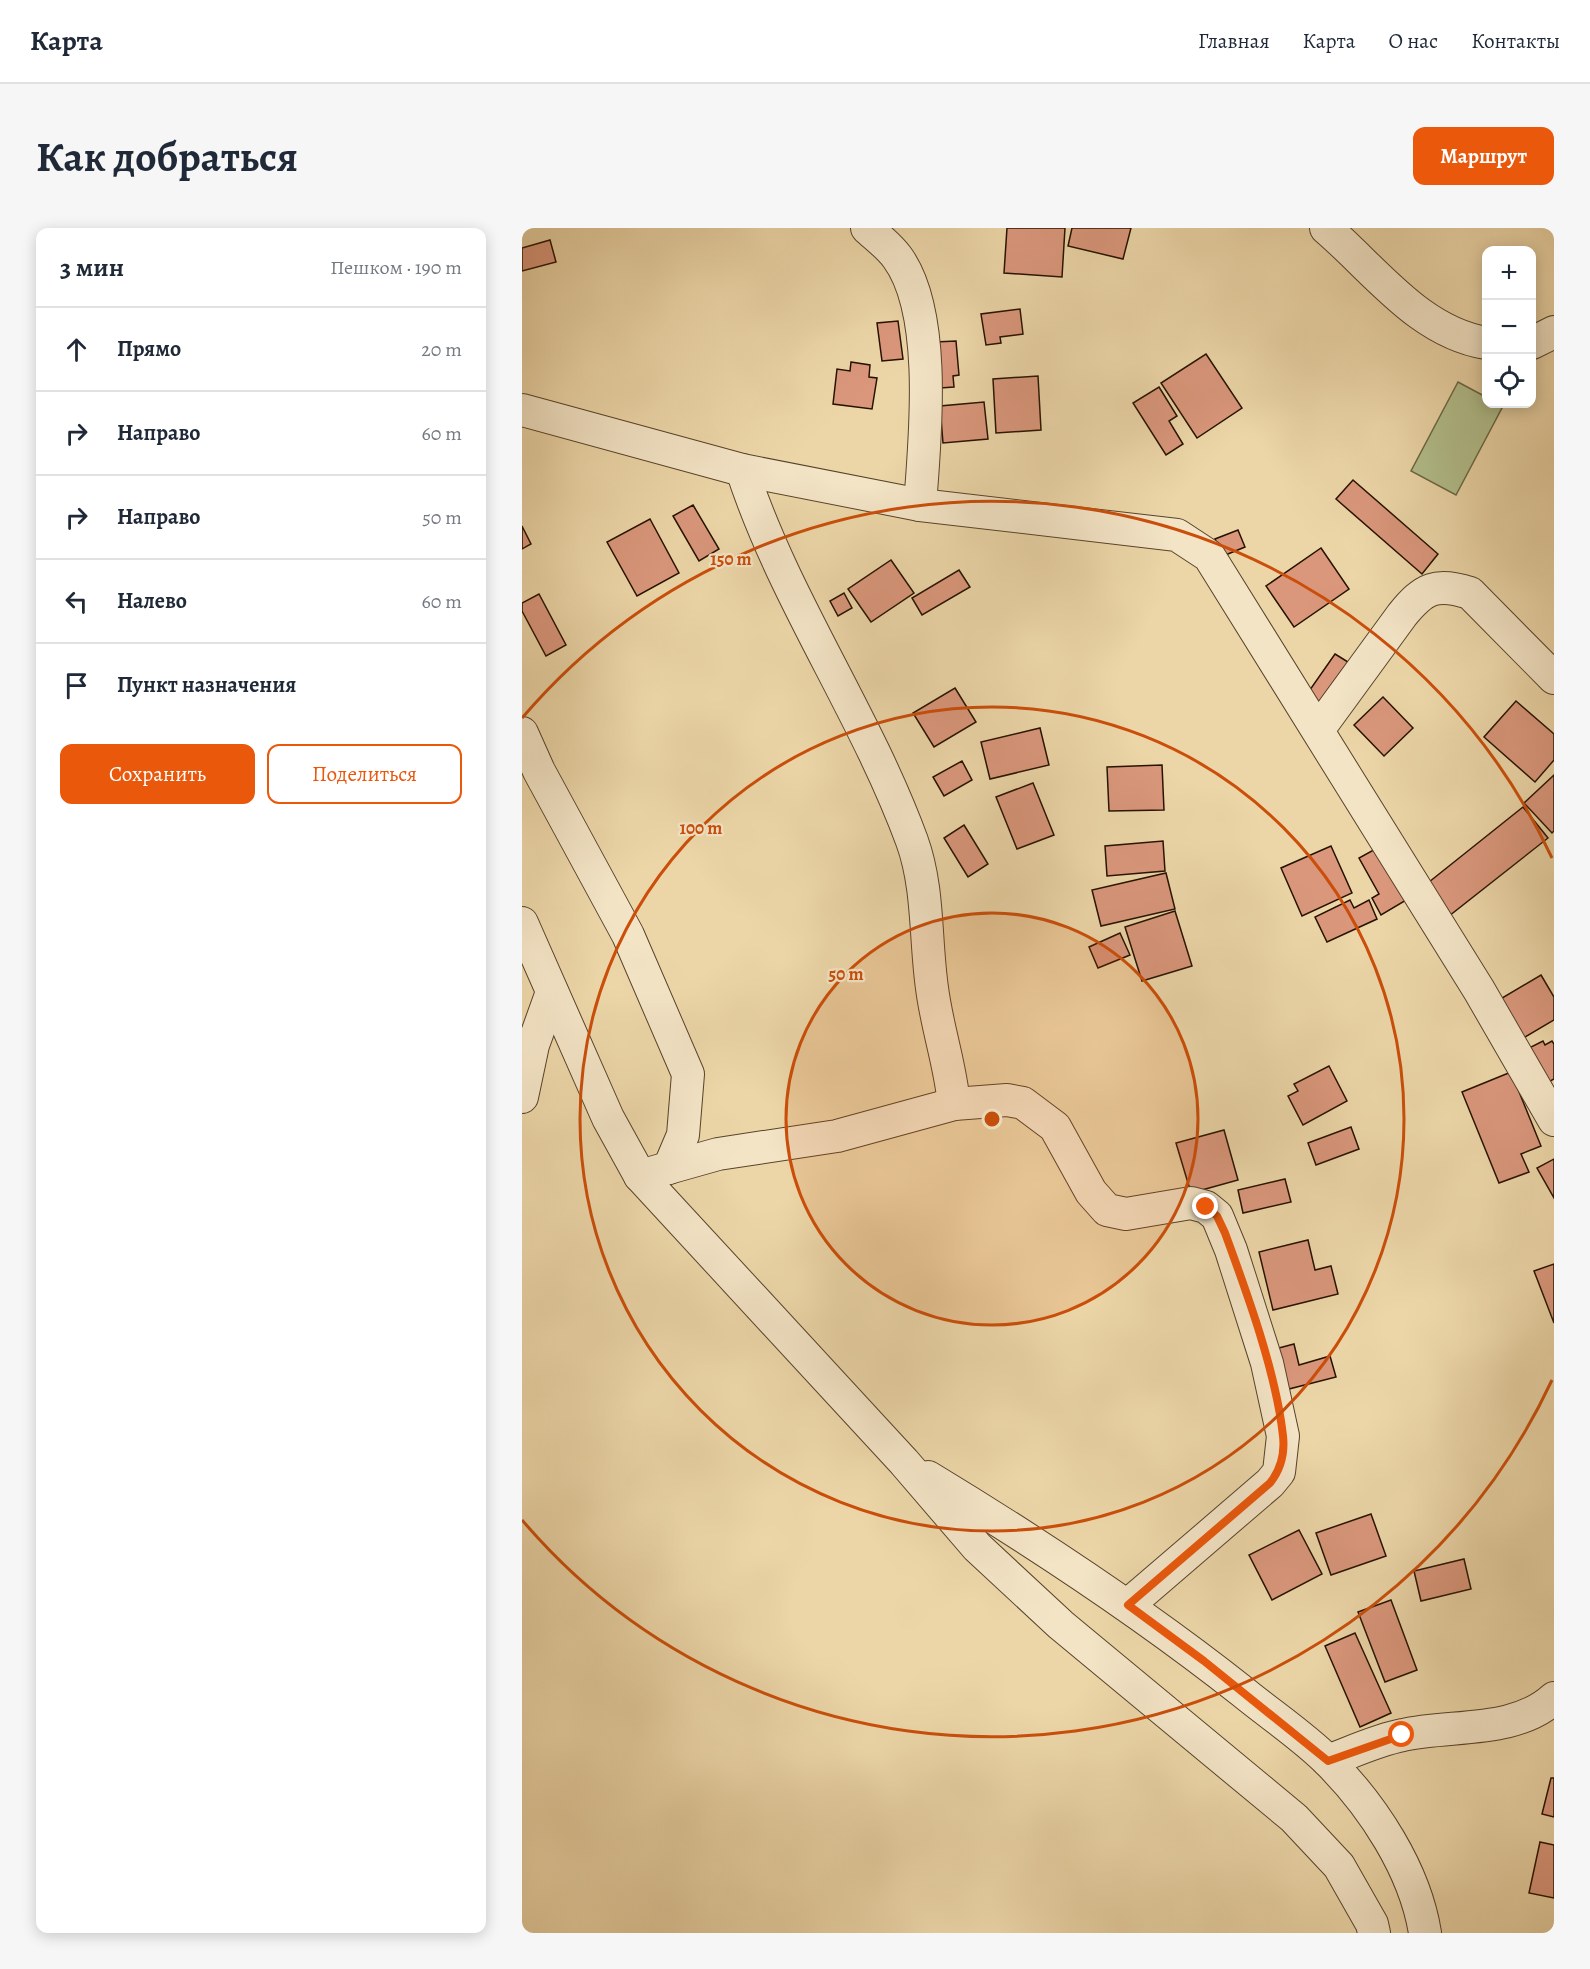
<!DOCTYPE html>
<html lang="ru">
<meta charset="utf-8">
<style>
:root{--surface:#fff;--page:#f6f6f7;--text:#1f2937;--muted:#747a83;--line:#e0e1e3;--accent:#ea580c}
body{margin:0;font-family:Alegreya,serif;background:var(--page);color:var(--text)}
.controls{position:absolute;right:18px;top:18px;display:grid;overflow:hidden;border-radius:12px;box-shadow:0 3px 15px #0003}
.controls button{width:54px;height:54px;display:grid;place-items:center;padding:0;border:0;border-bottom:2px solid var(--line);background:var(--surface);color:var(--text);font:30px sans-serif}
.stop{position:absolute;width:18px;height:18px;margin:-14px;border:4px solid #ea580c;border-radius:50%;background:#fff}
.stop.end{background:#ea580c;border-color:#fff;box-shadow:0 2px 6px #0008}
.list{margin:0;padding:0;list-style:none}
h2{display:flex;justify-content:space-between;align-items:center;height:78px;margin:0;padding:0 24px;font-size:26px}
h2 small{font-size:20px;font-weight:400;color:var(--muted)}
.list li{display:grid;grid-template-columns:39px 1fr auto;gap:18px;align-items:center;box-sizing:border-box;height:84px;padding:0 24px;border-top:2px solid var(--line)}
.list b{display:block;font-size:22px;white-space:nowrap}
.list em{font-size:20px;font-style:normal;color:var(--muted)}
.actions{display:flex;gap:12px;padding:18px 24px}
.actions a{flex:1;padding:14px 0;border:2px solid var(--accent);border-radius:12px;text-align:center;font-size:21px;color:var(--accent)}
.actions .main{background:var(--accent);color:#fff}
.icon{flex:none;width:33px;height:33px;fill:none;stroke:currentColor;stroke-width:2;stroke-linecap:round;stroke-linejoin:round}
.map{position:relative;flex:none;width:1032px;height:1705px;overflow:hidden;border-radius:12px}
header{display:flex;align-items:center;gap:36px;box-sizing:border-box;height:84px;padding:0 30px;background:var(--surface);border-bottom:2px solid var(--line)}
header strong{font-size:28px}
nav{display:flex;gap:33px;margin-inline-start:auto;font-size:21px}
.intro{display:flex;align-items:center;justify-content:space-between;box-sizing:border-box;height:144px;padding:0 36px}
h1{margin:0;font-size:42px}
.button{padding:15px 27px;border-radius:12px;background:var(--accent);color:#fff;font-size:21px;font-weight:700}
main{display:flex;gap:36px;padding:0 36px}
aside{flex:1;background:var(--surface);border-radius:12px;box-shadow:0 3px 15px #0003}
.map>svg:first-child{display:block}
.green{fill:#b2bf8c;stroke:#6c6846;stroke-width:1.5}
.building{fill:#da977c;stroke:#261200;stroke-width:1.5}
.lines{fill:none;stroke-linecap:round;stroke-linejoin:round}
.street-casing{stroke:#58432a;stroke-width:34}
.street{stroke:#f3e4c6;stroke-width:32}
.route{stroke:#ea580c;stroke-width:8}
.ring{fill:none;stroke:#cb4e0a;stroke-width:3}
.centre{fill:#cb4e0a;stroke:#f3e4c6;stroke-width:3}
.ring-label{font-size:18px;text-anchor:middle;font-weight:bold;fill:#cb4e0a;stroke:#f3e4c6;stroke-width:4.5;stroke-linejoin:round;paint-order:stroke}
</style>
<header>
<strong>Карта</strong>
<nav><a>Главная</a><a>Карта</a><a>О нас</a><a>Контакты</a></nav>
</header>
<div class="intro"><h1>Как добраться</h1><a class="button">Маршрут</a></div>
<main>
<aside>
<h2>3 мин<small>Пешком · 190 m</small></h2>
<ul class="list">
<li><svg class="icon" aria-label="ahead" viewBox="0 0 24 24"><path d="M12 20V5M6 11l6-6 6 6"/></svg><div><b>Прямо</b></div><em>20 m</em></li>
<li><svg class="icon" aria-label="right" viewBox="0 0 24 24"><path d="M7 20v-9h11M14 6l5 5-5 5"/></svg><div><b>Направо</b></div><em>60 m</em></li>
<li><svg class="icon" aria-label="right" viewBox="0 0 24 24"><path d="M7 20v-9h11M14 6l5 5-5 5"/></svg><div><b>Направо</b></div><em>50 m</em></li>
<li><svg class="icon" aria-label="left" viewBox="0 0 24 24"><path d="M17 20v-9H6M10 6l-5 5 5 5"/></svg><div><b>Налево</b></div><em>60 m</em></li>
<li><svg class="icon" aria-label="arrive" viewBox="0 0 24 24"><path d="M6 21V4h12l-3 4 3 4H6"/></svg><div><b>Пункт назначения</b></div></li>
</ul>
<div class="actions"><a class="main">Сохранить</a><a>Поделиться</a></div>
</aside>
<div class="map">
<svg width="1032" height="1705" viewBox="0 0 1032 1705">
<rect width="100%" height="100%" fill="#ecd6a8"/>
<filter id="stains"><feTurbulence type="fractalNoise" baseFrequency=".00333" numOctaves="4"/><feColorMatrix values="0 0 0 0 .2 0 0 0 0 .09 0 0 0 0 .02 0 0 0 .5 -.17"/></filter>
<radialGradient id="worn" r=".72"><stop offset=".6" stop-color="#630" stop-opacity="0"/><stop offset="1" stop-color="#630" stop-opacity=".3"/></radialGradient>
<path class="green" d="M936,154L964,169V176L981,178L934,267L889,243Z"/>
<g class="building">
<path d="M485,0H543L540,49L482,45Z"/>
<path d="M550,0H609L601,31L546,18Z"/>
<path d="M28,12L34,34L0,43V20Z"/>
<path d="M498,81L501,106L478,109L479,115L464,117L459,86Z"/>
<path d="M376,93L381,131L360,133L355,95Z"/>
<path d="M434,113L437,147L431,148L432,159L418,160L413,114Z"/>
<path d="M684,126L720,180L675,210L639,155Z"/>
<path d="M329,134L348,137L347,149L355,150L350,181L311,176L315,141L328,143Z"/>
<path d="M516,148L519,202L474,205L471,151Z"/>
<path d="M637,159L655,188L647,193L661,216L644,227L611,175Z"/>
<path d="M462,174L466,211L421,215L418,178Z"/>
<path d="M831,252L916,326L900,346L814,271Z"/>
<path d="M171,277L197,321L177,333L151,288Z"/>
<path d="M128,291L157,345L115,368L85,314Z"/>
<path d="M0,298L9,316L0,321Z"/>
<path d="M716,302L723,319L701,328L693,311Z"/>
<path d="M799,320L827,361L772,399L744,358Z"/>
<path d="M369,332L392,365L349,394L326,361Z"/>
<path d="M437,342L448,359L400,387L390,370Z"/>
<path d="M322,365L330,380L316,388L308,373Z"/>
<path d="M17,366L44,417L24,428L0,383V375Z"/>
<path d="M813,426L826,434L797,474L785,466Z"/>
<path d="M433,460L454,494L412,519L391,485Z"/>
<path d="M861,469L891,500L862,528L832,497Z"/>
<path d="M994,473L1032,506V532L1013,554L962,509Z"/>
<path d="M518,500L527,537L468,551L459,514Z"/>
<path d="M440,533L450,552L422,568L411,549Z"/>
<path d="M640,537L642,582L587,583L585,539Z"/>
<path d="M1032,547V603L1030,605L1002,575Z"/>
<path d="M511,555L532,607L495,621L474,569Z"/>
<path d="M1001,579L1026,610L927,688L902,658Z"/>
<path d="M442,597L466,636L446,649L422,610Z"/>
<path d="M641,613L643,643L585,648L583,618Z"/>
<path d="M809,618L830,665L780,688L759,640Z"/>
<path d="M857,619L886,671L859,687L850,670L857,666L837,630Z"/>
<path d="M644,645L653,681L579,698L570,662Z"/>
<path d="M828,672L832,680L847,672L855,691L805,714L793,689Z"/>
<path d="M653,683L670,738L620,753L603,699Z"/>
<path d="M598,705L608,727L576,740L567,719Z"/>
<path d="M1019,747L1032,769V792L998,812L975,773Z"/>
<path d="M1021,813L1023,817L1030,813L1032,816V851L1025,855L1007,820Z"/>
<path d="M807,838L825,873L781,897L766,868L776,863L772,856Z"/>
<path d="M989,844L1019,918L999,926L1007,944L977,955L940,864Z"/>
<path d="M829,899L837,921L794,937L786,915Z"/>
<path d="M702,902L716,952L669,965L654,915Z"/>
<path d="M1032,931V970L1015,940Z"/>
<path d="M763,951L769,974L721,985L716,962Z"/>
<path d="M786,1012L793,1042L809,1038L816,1066L751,1082L737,1024Z"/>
<path d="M1032,1036V1095L1012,1043Z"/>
<path d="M772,1116L777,1137L808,1128L814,1149L763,1162L753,1121Z"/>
<path d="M849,1286L864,1328L809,1347L794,1305Z"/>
<path d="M777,1302L800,1346L750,1372L727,1327Z"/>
<path d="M942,1331L949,1361L899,1373L892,1343Z"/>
<path d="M869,1372L895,1442L863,1454L836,1384Z"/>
<path d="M833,1405L869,1485L838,1499L803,1418Z"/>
<path d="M1029,1550H1032V1589L1020,1586Z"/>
<path d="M1018,1614L1032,1617V1670L1007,1665Z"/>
</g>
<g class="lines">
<g class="street-casing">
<g id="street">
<path d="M345,0C355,9 367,18 375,29C416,84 403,211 398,277"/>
<path d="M804,0C853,42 897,104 964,115"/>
<path d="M1010,115L1032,104"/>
<path d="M0,182L220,242L398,277L655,307L687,328L957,762L1032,892"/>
<path d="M220,242C262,371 343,485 390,613C407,660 403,711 410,760C415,800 428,835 432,876"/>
<path d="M796,502L880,387C902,360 914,354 948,365L1032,450"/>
<path d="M0,505L17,543L106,707L166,846L161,907L147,940"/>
<path d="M0,695L86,890L118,948L382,1234L455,1319L539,1397L772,1590L817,1638L850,1696L852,1705"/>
<path d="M0,869L11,817L30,764"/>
<path d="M118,948L196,926L315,908L432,876L485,872L501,875L533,899L569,964L585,982L604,986L669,975L684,979L695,988L709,1022L745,1135L761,1208L757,1244L748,1255L606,1377"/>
<path d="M406,1249C515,1315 621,1385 721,1464C749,1487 781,1508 806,1533C851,1578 893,1642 903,1705"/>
<path d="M806,1533C830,1524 855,1512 881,1507C930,1496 993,1506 1032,1470"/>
</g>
</g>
<use href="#street" class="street"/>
</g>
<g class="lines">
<path class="route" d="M684,979L695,988L703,1005C725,1065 754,1144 761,1208C763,1226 759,1241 748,1255L606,1377L682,1433L806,1533L880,1507"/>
</g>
<circle cx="470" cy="891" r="206" fill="#cb4e0a" fill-opacity=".12"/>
<g class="ring">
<circle cx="470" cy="891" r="206"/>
<circle cx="470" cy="891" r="412"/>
<path d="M1030 1152A618 618 0 0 1 0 1292M0 490A618 618 0 0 1 1030 630"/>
</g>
<circle cx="470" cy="891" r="9" class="centre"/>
<g class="ring-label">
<text x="209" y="337">150 m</text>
<text x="179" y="606">100 m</text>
<text x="324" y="752">50 m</text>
</g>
<rect width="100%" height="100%" filter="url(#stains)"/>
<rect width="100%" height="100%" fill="url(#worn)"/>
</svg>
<div class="controls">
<button>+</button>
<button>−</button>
<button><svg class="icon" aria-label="locate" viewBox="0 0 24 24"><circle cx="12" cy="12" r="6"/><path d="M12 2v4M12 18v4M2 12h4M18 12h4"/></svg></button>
</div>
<div class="stop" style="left:880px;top:1507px"></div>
<div class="stop end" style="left:684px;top:979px"></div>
</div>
</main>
